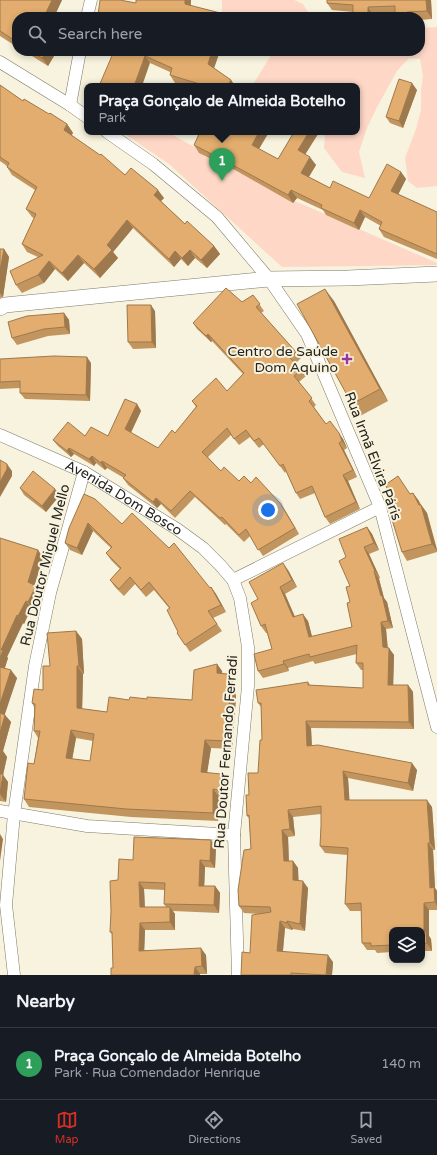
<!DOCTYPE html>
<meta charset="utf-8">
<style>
:root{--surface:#171b24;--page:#242831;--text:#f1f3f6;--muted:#9ea1a6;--line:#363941;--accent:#d93025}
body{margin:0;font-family:"Varela Round",sans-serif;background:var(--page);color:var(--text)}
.controls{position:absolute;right:12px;bottom:12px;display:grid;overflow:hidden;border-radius:8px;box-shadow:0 2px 6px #0003}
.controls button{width:36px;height:36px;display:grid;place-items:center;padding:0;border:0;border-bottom:1px solid var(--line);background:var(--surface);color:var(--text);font:20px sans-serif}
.you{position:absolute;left:268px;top:510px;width:14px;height:14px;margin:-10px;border:3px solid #fff;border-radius:50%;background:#1a73e8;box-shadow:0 0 0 6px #1a73e833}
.badge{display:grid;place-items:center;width:26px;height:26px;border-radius:50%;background:var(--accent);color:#fff;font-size:13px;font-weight:700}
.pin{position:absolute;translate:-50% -33px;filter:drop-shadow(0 1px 2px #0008)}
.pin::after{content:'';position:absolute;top:21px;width:14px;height:12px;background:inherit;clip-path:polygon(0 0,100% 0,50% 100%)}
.popup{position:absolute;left:84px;top:83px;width:276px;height:52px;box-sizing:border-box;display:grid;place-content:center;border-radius:8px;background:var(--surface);filter:drop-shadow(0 1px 3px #0005);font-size:13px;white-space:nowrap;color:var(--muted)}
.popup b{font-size:15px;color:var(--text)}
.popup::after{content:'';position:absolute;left:50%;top:100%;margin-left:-8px;border:8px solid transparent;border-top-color:var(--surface)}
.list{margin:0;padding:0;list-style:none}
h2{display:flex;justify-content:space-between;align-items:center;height:52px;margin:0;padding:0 16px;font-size:17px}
h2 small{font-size:13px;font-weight:400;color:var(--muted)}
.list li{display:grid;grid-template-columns:26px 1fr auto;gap:12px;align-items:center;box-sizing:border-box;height:72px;padding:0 16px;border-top:1px solid var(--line)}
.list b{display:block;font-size:15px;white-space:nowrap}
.list p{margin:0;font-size:13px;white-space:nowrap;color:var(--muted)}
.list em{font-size:13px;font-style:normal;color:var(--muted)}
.icon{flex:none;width:22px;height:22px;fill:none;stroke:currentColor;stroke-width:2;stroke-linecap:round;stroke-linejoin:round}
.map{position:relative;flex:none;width:437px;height:975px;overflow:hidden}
.search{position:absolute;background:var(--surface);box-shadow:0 2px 6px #0003;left:12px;right:12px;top:12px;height:44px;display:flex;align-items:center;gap:10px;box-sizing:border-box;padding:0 14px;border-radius:16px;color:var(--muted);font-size:15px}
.sheet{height:124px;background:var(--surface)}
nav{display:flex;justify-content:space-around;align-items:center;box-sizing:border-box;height:56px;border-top:1px solid var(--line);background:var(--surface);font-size:11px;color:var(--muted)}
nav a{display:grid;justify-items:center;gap:2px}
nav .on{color:var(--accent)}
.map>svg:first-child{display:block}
.green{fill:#fed7c7}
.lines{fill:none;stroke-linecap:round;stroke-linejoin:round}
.minor-casing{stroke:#7f7a68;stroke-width:13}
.tertiary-casing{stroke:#7f7a68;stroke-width:16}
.minor{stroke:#fff;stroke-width:12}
.tertiary{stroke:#fff;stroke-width:15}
.wall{fill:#c2955f;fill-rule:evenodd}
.shaded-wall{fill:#9e794d}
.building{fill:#e2ad6e;stroke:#9e794d;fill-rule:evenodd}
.poi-dot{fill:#98369e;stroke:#f7f3de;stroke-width:1.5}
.labels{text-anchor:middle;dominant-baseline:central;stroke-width:4;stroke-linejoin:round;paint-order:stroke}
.poi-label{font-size:14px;fill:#26241d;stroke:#f7f3de;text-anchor:end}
.street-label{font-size:14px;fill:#26241d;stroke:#f7f3de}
</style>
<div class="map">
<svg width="437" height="975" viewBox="0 0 437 975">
<rect width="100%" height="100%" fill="#f7f3de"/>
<g class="green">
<path d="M222,0H294L303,4L311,17H262L260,15C248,17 234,20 222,15Z"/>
<path d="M437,27V186L417,188L408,181L405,158L416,129L421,110V90L423,76L420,59L409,58L397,71L376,109L367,128L359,152L365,178L342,172L324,148L325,132H357V86H252L270,57L272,51H420V28Z"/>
<path d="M122,132H167L288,198L437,263V265L282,267L169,164Z"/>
</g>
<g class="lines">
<g class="minor-casing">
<g id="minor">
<path d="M87,17L91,0"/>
<path d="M0,62L70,105L87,117"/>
<path d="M70,105L80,51"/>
<path d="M107,132L153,164L217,217L269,279L307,334L380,507L437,727"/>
<path id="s1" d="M0,435L84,472L177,529L203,548L220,565L233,580L240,598L248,647V686L234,835L238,975"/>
<path d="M233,580L380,507"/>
<path d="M0,811L87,826L234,835"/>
<path d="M14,975L6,905L14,814L35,666L50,593L84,472"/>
</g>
</g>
<g class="tertiary-casing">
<path id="tertiary" d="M0,308L5,305L269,279L348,278L437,274"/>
</g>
<use href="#minor" class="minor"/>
<use href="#tertiary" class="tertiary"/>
</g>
<g class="wall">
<path d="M0,0H62L54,17H17V47L0,36Z"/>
<path d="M191,0V6L236,17H99L98,15L136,3Z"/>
<path d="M431,0L432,19L420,20V17H397L395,14L373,15V17H355L353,14V12L332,10L327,3Z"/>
<path d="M24,51H57L48,66Z"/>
<path d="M129,51H220L214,68L231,80L235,86H186L175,83L170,75V72L150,63L127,55Z"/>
<path d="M0,85L23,101L67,124L73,133L71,135L125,175L164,198L161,201L185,224L214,246L220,254L207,268L195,258L188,266L181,259L174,267L133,228L113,252L118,258L100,278L84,263L68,281L55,269L44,283L22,293L16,285L38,257L27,252L22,244L34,218L32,217L26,209L35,190L12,175L7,167V166L0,161Z"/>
<path d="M417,90L403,128L390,123L386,117Z"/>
<path d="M243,132H269L259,149L278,159L294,132H317L318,134L305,154L316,165L309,177L330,188L369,198L401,172L406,179L398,194L437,212V259L384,237L379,229L381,226L365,217L359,230L326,215L323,210L297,198L293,203L235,170L199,153L194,145L242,133Z"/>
<path d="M0,249H4L9,257L3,297L0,298Z"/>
<path d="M253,295L264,311L261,313L296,352L301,358L295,364L301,370L306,376L299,382L316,405L314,407L326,424L343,439L347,448L344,450L357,477L348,481L360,509L330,524L325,517L315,493L300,499L296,493L286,471L285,473L264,444L259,448L250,437L239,445L231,435L208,457L221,471L239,481L251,483L280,503L299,534L263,556L250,536L244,542L226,524L225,525L195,497L175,518L161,504L157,508L128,485L123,478H124L107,468L105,470L96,463L94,466L74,454L71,457L58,446L53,440L85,436H108L137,404L141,411L131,433L158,448L175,433L196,407L192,401L227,391L243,374L212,341L211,342L197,329L193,323L242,302Z"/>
<path d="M334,301L388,401L360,416L352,404Z"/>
<path d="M155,311L156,348L133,349L128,342Z"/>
<path d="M64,313L69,320L70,334L48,336L17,345L12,338Z"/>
<path d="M0,359L91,363L90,401L25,399L20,393V388L0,389V390Z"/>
<path d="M20,488L60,495L46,512L24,495Z"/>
<path d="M413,493L427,513L437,549V552L407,561L402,552L399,511L410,494Z"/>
<path d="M84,494L122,524L210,588L211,587L216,594L226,612L213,618L222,631L190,652L177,633L178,632L169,608L154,590L146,597L135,584L124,596L115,587L110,580L120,569L111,560L106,553L111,548L93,531L82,555L70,550L65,543Z"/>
<path d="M367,527L372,534L379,550L369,554L380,578L379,579L384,598L387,602L393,628L386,629L388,648L394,655L393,685H408L413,692L414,729L311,728L312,745L417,770L413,791L348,778L349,800L432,807L435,850H433L435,888L437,891V910H429V936L431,939L432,951H422V930H392V952L377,953L375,950H367L362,943L361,911H350L345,904L347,855L325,853L320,846L321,826V814L293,817L295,836L288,837L289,861H293L298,868V881L308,888L305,931L293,929L292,930L285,928L283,952L333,962L332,975H241L250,953L259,914L244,913L239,906L251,849L249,818L247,816L249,795L258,773L262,740L261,707L258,703L308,682L310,685L363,688V670H361L356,663L357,654L315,664L313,661L288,668L289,671L263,678L258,671L272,649L267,633H266L261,626L258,599L288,570L297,587L285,594L295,617L308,621L312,637L352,627L350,602V586L346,557Z"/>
<path d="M0,538L38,550L43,558L34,586L41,594L33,609L31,608L24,624L23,623L7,657L8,658L5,668L17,678L4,714L11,722L3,751L7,757L3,775L8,782L6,802L0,801Z"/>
<path d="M76,631L82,639L84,674H83L82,709L107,712L129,700L147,699L192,700L217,664L222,671V673L233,681L236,697L232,749L211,748L207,772L226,782L224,798L219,797L218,821L131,817L29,807L24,799L34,764L38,738L34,731V707L32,703L43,690L50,666ZM76,738L93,741L90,761L72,759Z"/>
<path d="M211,840L216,847L215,868L205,867L204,886H215L220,893L219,913L173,911L175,914V930H145L144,950L206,955L207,974H200V975H111L113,968L112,934L110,932L118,880L133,860ZM144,889L165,890L164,904L166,907H145Z"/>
</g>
<g class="shaded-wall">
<path d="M52,0H62L54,17H44Z"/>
<path d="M185,0H191L190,12L185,4Z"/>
<path d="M426,0H431L432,19L427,11Z"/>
<path d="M368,7L373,15V17H370L368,13Z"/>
<path d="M47,51H57L48,66L42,58Z"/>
<path d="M212,51H220L213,71L208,64Z"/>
<path d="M145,56L150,63L142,86H134Z"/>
<path d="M231,80L235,86H227Z"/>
<path d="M412,83L417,90L403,128L399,121Z"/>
<path d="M67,124L73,133L70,138L64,130Z"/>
<path d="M259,132H269L257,152L252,145Z"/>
<path d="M309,132H317L318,134L303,158L298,150Z"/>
<path d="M310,157L316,165L306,181L301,173Z"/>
<path d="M401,172L406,179L396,199L391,191Z"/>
<path d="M158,190L164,198L159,203L154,195Z"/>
<path d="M291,190L297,198L293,203L288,195Z"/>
<path d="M360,210L365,217L359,230L354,223Z"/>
<path d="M127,220L133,228L113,252L118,258L100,278L94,269L107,245Z"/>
<path d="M214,246L220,254L207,268L201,260Z"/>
<path d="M4,249L9,257L3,297L0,293V271Z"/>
<path d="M190,250L195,258L188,266L182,258Z"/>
<path d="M175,251L181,259L174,267L169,259Z"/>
<path d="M78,255L84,263L68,281L62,273Z"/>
<path d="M49,261L55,269L44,283L38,275Z"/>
<path d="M325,289L334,301L388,401L380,389Z"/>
<path d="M151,305L155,311L156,348L152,342Z"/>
<path d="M64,313L69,320L70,334L65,327Z"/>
<path d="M208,334L212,341L211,342L206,336Z"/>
<path d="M87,357L91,363L90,401L86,395Z"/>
<path d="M137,404L141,411L129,436L125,429Z"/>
<path d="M339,433L343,439L347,448L342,441Z"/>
<path d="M339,443L344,450L357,477L353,470Z"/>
<path d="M69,448L74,454L71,457L67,451Z"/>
<path d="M92,456L96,463L94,466L89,459Z"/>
<path d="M102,461L107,468L105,470L101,463Z"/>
<path d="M7,464L12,471V476L0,497V482Z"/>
<path d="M343,475L348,481L360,509L356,502Z"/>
<path d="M55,489L60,495L46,512L42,506Z"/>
<path d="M413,493L419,501L421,507V505L427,513L437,551L432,544L419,505Z"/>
<path d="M156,498L161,504L157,508L153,502Z"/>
<path d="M280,503L285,510L299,534L295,528Z"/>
<path d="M88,523L93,531L82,555L77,548Z"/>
<path d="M367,527L372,534L379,550L374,543Z"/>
<path d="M364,547L369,554L380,578L375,571Z"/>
<path d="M38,550L43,558L33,590L28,582Z"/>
<path d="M283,563L288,570L297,587L292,580Z"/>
<path d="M374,571L379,579L384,598L387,602L393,628L388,621Z"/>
<path d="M36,586L41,594L33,609L28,602Z"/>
<path d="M211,587L216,594L226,612L221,605Z"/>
<path d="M280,587L285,594L298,624L293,617Z"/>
<path d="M26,601L31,608L24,624L18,616Z"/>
<path d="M303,614L308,621L314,644L309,637Z"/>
<path d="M17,615L23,623L7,657L8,658L3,673L0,670V658L1,650Z"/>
<path d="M381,622L386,629L388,655L383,647Z"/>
<path d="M76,631L82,639L84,674L79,666Z"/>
<path d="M389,648L394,655L393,693L388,685Z"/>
<path d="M283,661L288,668L289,671L284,664Z"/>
<path d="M217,664L222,671L223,681L217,673Z"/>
<path d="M77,666L83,674L82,716L77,708Z"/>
<path d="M11,670L17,678L3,720L0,716V704Z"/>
<path d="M227,674L233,681L236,697L232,749L227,741Z"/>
<path d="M408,685L413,692L414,729L409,722Z"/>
<path d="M5,715L11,722L3,751L7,757L3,775L8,782L6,802L0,794V733Z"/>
<path d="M306,721L311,728L312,753L307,746Z"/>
<path d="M71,730L76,738L71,766L66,758Z"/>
<path d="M205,740L211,748L206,780L201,772Z"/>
<path d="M412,763L417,770L413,791L408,783Z"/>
<path d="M343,771L348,778L350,807L345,800Z"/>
<path d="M221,774L226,782L224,798L219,790Z"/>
<path d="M213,789L219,797L218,821L213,813Z"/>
<path d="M427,800L432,807L435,850L430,843Z"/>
<path d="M288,810L293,817L295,836L290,829Z"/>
<path d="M282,830L288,837L289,868L284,861Z"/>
<path d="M0,834L3,839L0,861Z"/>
<path d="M211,840L216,847L215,868L210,861Z"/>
<path d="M428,843L433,850L435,888L437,891V906L435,902L430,888Z"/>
<path d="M200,860L205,867L204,893L199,886Z"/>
<path d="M293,861L298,868L299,887L293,880Z"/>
<path d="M303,881L308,888L305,931L300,924Z"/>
<path d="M139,882L144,889L145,914L140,907Z"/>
<path d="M215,886L220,893L219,913L214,905Z"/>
<path d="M424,903L429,910V936L431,939L432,951L427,943L424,932Z"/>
<path d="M170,907L175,914V930L170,922Z"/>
<path d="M280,921L285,928L282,959L277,951Z"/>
<path d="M287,921L293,929L292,930L287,923Z"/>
<path d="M140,923L145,930L144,958L139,951Z"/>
<path d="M201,948L206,955L207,974L202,966Z"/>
<path d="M328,955L333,962L332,975H326Z"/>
<path d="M195,967L200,974V975H194Z"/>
</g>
<g class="building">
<path d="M0,0H52L44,17H17V42L0,31Z"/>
<path d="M100,0H120L136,3V0H185V4L236,17H110L98,15Z"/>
<path d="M327,0H426L427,11L407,12V13H395V6L368,7V13L353,14V5L327,3Z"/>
<path d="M31,51H47L42,58Z"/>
<path d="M114,51H117L127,55L129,51H212L208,64L231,80L227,86H206L170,75L172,68L145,56L134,86H99Z"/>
<path d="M399,79L412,83L399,121L386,117Z"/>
<path d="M0,85L23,101L24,99L49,114L50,113L67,124L64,130L100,155L101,154L125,175L131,168L158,190L154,195L185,224L187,221L214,246L201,260L190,250L182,258L175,251L169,259L127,220L107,245L112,250L94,269L78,255L62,273L49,261L38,275L16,285L10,271L43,255L22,244L36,214L26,209L37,187L7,167L9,163L0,157Z"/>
<path d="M200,132H240L242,133L243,132H259L252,145L278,159L294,132H309L298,150L310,157L301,173L330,188L333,181L369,198L387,164L401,172L391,191L437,212V254L379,229L382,222L360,210L354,223L321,208L322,205L291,190L288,195L229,163L194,145Z"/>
<path d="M0,249H4L0,271Z"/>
<path d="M226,288L242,302L253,295L260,304L256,307L296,352L290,358L301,370L294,376L312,398L309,401L326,424L330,421L339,433L342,441L339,443L353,470L343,475L356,502L325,517L312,486L296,493L283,464L280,466L259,438L254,441L246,430L234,439L227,428L202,452L221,471L224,467L239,481L244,476L251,483L256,477L280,503L295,528L258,550L246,529L239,535L222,517L220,518L190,491L171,511L156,498L153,502L123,478L126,475L102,461L101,463L92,456L89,459L69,448L67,451L53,440L68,422L85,436L91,427L108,436L125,399L137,404L125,429L158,448L172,430L175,433L197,406L192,401L216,378L227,391L244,373L208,334L206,336L193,323Z"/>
<path d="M325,289L380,389L352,404L297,304Z"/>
<path d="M127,305H151L152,342H128Z"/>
<path d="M64,313L65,327L44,329L12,338L8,322L27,316Z"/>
<path d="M54,356L87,357L86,395L20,393V381L0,382V359Z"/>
<path d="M0,460L7,464V469L0,482Z"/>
<path d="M33,471L55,489L42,506L20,488Z"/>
<path d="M398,476L410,494L413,493L419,505H421L432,544L402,552L390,513L399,511L393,497L385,485Z"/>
<path d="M84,494L95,499L122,524L132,513L169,548L174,543L210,588L211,587L221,605L208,611L217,624L185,645L177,633L178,632L167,610L170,608L149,582L141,590L130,577L119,589L110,580L121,568L106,553L112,547L88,523L77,548L65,543L69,528Z"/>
<path d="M367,527L374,543L364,547L375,571H374L381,596L382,595L388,621L381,622L383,647L389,648L388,685H408L409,722L306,721L307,746L318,745L412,763L408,783L343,771L345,800H427L430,843H428L430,888L434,887L435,902L424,903V932L426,931L427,943L422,944V930H392V945L371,946V943H362L361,903L345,904L348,848L320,846L321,826V806L288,810L290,829L282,830L284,861H293V880L303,881L300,924L287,921V923L280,921L277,951L328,955L326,975L291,973V975H241L242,952L250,953L252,915L271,912L270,907L239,906L238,890L244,850L251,849L249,815L247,816L246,795H249L248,773H258L260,740H262L261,703H258L256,690L308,682V685L363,688V663H356L357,645L310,657L309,654L283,661L284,664L258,671L254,654L272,649L265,624L261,626L251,603L258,599L249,582L283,563L292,580L280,587L293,617L303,614L309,637L352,627L347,603L350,602L346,587L350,586L339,561L346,557L339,539Z"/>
<path d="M0,538L38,550L28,582L36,586L28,602L26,601L18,616L17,615L1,650H3L0,658Z"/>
<path d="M76,631L79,666H77V708L107,712L109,697L129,700L130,697L147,699V697L192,700L194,670L217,664V673L227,674L230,690L227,741L205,740L201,772L221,774L219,790L213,789V813L126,809L24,799L28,763L34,764L40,731H34L35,704L32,703L34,689L43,690V666H50L47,633ZM71,730L94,734L90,761L66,758Z"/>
<path d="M0,667L11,670L0,704Z"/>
<path d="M0,713L5,715L0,733Z"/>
<path d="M0,774H3L0,794Z"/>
<path d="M134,837L211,840L210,861L200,860L199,886H215L214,905L164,904L165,883L139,882L140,907H170V922L140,923L139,951L201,948L202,966L195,967L194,975H111V968H113L112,932H110L111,911L110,881L118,880L119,859L133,860Z"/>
</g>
<path class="poi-dot" d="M345 353h4v4h4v4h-4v4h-4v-4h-4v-4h4z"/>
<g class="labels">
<g class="poi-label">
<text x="338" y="351">Centro de Saúde<tspan x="338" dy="16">Dom Aquino</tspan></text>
</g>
<g class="street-label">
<text transform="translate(373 456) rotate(69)">Rua Irmã Elvira Páris</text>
<text stroke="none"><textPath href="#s1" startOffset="139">Avenida Dom Bosco</textPath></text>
<text transform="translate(45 565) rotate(-76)">Rua Doutor Miguel Mello</text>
<text transform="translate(226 752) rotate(-86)">Rua Doutor Fernando Ferradi</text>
</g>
</g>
</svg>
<div class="controls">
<button><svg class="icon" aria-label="layers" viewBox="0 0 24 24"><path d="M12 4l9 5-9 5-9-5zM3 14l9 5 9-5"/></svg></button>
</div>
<div class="you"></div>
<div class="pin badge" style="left:222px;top:181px;background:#2e9e5b">1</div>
<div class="popup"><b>Praça Gonçalo de Almeida Botelho</b>Park</div>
<div class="search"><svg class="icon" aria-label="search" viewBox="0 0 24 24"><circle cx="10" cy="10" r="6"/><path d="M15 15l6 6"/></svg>Search here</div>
</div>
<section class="sheet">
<h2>Nearby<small></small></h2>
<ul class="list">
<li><span class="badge" style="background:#2e9e5b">1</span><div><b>Praça Gonçalo de Almeida Botelho</b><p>Park · Rua Comendador Henrique</p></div><em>140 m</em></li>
</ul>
</section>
<nav>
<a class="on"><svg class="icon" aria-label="map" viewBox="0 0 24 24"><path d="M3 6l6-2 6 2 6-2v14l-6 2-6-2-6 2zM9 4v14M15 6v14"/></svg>Map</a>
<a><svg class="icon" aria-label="directions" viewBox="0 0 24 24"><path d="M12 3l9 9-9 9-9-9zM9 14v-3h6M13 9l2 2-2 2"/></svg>Directions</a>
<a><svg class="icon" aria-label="saved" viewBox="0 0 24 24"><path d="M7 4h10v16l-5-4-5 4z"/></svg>Saved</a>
</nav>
